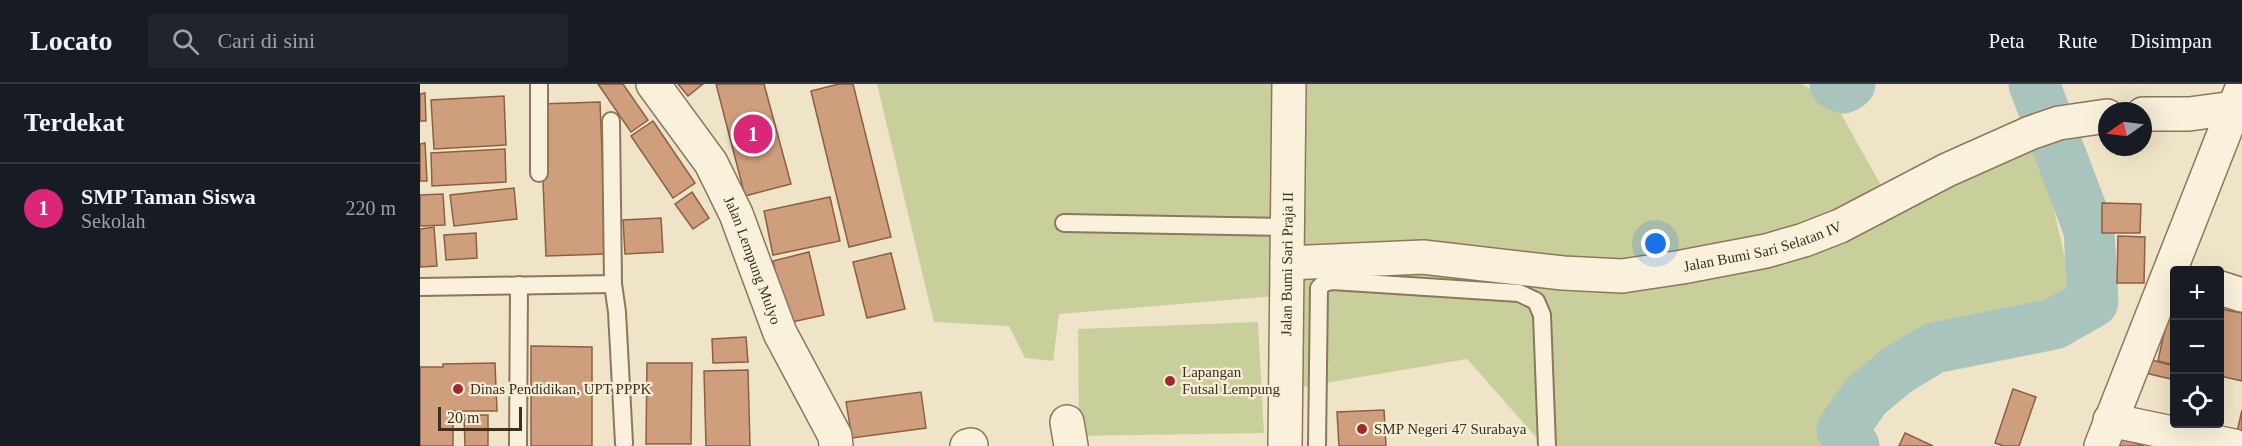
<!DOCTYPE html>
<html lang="id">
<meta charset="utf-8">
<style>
:root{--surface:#171b24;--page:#20242c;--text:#f1f3f6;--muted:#9ea1a6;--line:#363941;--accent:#db2777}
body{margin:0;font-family:"Times New Roman",serif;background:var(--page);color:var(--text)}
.controls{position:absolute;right:18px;bottom:18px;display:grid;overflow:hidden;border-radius:6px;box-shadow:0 6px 24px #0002}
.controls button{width:54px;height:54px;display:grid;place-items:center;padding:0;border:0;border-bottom:2px solid var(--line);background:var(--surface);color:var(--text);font:30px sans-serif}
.compass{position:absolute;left:1678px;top:18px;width:54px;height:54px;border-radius:50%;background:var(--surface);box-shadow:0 6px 24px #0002;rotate:256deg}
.scale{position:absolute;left:18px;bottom:15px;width:84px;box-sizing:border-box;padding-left:6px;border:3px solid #3d2e20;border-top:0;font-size:16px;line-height:21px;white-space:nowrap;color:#3d2e20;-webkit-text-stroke:4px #f7eed8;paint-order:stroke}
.you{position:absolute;left:1236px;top:160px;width:21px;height:21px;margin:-15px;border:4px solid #fff;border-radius:50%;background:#1a73e8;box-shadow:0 0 0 9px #1a73e833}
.badge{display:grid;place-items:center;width:39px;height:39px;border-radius:50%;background:var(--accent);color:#fff;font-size:20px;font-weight:700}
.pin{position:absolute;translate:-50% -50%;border:3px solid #fff;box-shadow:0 2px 6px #0006}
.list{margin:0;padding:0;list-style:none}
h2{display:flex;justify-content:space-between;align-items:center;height:78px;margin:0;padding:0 24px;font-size:26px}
h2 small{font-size:20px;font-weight:400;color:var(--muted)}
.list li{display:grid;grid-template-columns:39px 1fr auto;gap:18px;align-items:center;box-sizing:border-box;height:90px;padding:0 24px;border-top:2px solid var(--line)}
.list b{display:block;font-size:22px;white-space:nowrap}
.list p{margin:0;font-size:20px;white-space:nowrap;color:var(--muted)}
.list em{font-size:20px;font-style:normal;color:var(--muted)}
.icon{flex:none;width:33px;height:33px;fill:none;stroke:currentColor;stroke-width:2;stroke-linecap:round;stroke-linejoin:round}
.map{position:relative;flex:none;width:1822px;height:362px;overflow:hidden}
header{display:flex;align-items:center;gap:36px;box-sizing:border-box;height:84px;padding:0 30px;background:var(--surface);border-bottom:2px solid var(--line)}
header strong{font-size:28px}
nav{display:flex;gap:33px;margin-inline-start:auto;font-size:21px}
.search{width:420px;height:54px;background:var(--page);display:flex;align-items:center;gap:15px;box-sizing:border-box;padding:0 21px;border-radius:6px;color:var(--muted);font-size:22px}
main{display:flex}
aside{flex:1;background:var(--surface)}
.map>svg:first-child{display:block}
.green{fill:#c9cf9b}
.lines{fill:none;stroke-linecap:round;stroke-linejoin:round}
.river{stroke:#a9c4bc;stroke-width:51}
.building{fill:#cf9f7d;stroke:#8d5f41;stroke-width:1.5}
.lane-casing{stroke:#8d765c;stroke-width:20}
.street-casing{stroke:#8d765c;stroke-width:36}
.lane{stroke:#faf1dc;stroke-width:16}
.street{stroke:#faf1dc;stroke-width:33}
.poi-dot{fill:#9e2a2b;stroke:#f7eed8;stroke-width:2}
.labels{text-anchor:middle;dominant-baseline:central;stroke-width:4.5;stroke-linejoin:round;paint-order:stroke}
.street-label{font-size:15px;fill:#3d2e20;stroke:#f7eed8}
.poi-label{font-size:15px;fill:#3d2e20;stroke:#f7eed8;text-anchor:start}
</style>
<header>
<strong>Locato</strong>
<div class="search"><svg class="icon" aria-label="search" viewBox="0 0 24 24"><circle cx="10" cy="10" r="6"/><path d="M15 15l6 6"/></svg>Cari di sini</div>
<nav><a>Peta</a><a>Rute</a><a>Disimpan</a></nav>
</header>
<main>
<aside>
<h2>Terdekat<small></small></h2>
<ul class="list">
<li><span class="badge">1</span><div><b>SMP Taman Siswa</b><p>Sekolah</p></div><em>220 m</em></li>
</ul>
</aside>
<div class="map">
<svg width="1822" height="362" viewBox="0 0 1822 362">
<rect width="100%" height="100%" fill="#f0e4c8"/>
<g class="green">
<path d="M457,0H1382L1415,19L1477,130L1617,53L1651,200L1628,226L1534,241L1460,280L1410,318L1409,353L1414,362H1124L1047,275L870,305L854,212L639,230L633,277L605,274L589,242L514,238Z"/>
<path d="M838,238L844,349L659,352L658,245Z"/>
</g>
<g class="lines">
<g class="river">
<path d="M1415,0L1423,4L1430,0"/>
<path d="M1434,362L1422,346L1446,312L1476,287L1514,264L1634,240L1673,218L1669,146L1614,0"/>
</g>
</g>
<g class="building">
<path d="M178,0H203L228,36L211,48Z"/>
<path d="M258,0H283L268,12Z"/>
<path d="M296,0H344L371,100L325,112Z"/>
<path d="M419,0H433L471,153L429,163L391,7Z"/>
<path d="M5,9L6,37H0V10Z"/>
<path d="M84,12L86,61L14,65L11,16Z"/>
<path d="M180,18L186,170L126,172L120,20Z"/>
<path d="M233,37L275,99L253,114L211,52Z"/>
<path d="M5,59L7,97H0V60Z"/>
<path d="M85,65L86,98L12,102L11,69Z"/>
<path d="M94,104L97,135L34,142L30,111Z"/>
<path d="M272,108L289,134L273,145L255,120Z"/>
<path d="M23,110L25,141L0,142V111Z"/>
<path d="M410,113L420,157L353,171L344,127Z"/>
<path d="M1682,119L1721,120L1720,149H1682Z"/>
<path d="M241,134L243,168L205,170L203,136Z"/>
<path d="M14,143L17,182L0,183V145Z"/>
<path d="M56,149L57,174L26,176L24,151Z"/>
<path d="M1698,152L1725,153L1724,199H1697Z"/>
<path d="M389,168L404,231L367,239L353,177Z"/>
<path d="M471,169L485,225L447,234L433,178Z"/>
<path d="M1751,216H1754V281L1738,277Z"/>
<path d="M1800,225L1822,229V297L1800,292Z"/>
<path d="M326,253L328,278L293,279L292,255Z"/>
<path d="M111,262L172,263V362H111Z"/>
<path d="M1728,275L1754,282L1751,295L1725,289Z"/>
<path d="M75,279L77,327H33V362H0V283H23V280Z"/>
<path d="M227,279H272L271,360H226Z"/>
<path d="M328,286L330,362H286L284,287Z"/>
<path d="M1593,305L1616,313L1599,362H1584L1575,359Z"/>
<path d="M501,308L506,344L432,354L426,318Z"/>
<path d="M964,326L966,362H919L917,328Z"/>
<path d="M1822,326V359L1815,357Z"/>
<path d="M44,331H68V362H45Z"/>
<path d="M1485,349L1513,362H1479Z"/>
<path d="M1697,353L1724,362H1694Z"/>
</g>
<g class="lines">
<g class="lane-casing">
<g id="lane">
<path d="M119,0V89"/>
<path d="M191,37L193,200L197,228L204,359"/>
<path d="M644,139L867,143"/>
<path d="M0,203L193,200"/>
<path d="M98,362L99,201"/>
<path d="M897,362L899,204L904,199L912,197L1099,209L1116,217L1122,231L1127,362"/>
</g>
</g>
<g class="street-casing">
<g id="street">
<path id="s1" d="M233,0L291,79L316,130L360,249L415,352L416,362"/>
<path d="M1723,30H1769L1814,24"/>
<path id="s2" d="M867,179L1003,173L1143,189L1202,192L1262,183L1346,167L1384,156L1420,142L1527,86L1610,49L1639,39L1687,32"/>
<path d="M1800,204L1822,211"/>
<path d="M1690,336L1814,362"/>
<path d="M647,338L651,362"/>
<path d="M547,362L551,361"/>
<path id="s3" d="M865,362L869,0"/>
<path d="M1681,362L1822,4"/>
</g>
</g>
<use href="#lane" class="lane"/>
<use href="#street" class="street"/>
</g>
<g class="poi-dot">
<circle cx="750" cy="297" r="6"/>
<circle cx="38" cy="305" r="6"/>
<circle cx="942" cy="345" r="6"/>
</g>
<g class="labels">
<g class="street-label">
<text stroke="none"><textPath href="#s2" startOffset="480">Jalan Bumi Sari Selatan IV</textPath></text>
<text stroke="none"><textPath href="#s1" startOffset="204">Jalan Lempung Mulyo</textPath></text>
<text stroke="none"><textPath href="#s3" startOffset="182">Jalan Bumi Sari Praja II</textPath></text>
</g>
<g class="poi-label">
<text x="762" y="288">Lapangan<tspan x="762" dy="17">Futsal Lempung</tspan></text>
<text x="50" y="305">Dinas Pendidikan, UPT PPPK</text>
<text x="954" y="345">SMP Negeri 47 Surabaya</text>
</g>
</g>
</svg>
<div class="controls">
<button>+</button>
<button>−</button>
<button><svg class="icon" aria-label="locate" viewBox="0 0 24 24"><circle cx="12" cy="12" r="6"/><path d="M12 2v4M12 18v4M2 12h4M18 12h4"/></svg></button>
</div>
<svg class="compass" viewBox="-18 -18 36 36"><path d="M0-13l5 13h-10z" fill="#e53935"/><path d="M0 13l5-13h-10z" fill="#9ea1a6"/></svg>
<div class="scale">20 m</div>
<div class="you"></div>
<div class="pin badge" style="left:333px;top:50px">1</div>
</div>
</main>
